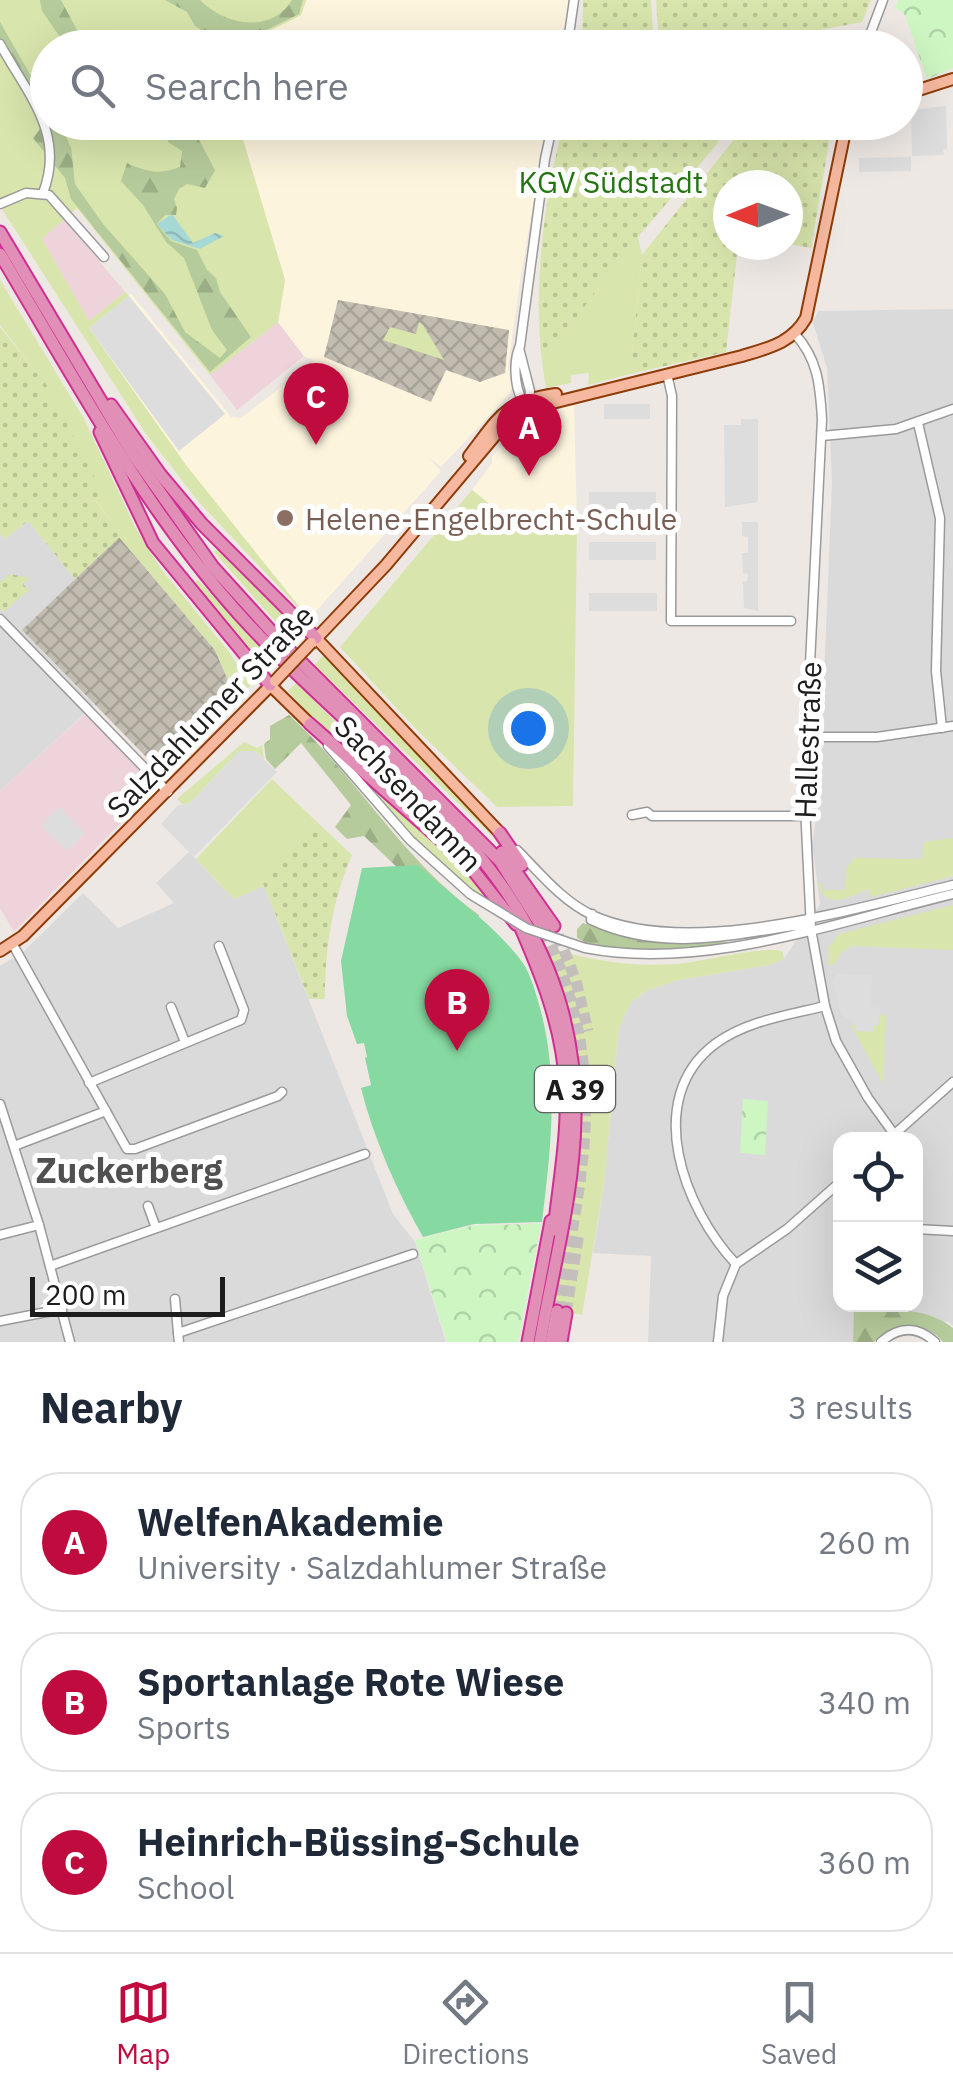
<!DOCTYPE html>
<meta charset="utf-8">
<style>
:root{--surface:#fff;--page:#f2f2f3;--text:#1f2937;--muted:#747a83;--line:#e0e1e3;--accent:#bf0b3e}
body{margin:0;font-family:"IBM Plex Sans",sans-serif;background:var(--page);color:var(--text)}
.controls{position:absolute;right:30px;bottom:30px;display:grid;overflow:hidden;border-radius:20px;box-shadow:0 10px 40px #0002}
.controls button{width:90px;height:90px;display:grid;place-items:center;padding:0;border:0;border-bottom:2px solid var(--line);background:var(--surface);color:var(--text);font:50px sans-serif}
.compass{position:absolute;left:713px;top:170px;width:90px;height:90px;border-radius:50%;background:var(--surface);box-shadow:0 10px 40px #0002;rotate:269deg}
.scale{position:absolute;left:30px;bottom:25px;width:195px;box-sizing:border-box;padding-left:10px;border:5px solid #1d1d1d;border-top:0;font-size:28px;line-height:35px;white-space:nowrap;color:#1d1d1d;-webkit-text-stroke:8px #fff;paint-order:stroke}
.you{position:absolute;left:528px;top:728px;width:35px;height:35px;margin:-25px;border:8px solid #fff;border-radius:50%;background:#1a73e8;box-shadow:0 0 0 15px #1a73e833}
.badge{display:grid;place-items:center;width:65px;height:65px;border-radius:50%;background:var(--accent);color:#fff;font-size:32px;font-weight:700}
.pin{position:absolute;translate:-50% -82px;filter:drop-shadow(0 2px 5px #0008)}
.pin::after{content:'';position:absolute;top:52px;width:35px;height:30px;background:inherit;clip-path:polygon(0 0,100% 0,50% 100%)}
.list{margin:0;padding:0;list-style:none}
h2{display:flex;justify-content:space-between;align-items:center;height:130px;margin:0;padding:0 40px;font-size:42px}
h2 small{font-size:32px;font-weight:400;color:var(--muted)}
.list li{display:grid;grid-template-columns:65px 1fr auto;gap:30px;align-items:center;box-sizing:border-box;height:140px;margin:0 20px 20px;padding:0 20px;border:2px solid var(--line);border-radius:40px}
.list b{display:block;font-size:38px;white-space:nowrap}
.list p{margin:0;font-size:32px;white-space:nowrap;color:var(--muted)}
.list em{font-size:32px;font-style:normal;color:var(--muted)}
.icon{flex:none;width:55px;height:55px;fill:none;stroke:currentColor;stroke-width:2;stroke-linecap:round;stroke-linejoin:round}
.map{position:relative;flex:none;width:953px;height:1342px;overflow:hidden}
.search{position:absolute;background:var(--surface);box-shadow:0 10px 40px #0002;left:30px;right:30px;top:30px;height:110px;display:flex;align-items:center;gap:25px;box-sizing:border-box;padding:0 35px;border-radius:55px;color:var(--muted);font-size:38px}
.sheet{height:610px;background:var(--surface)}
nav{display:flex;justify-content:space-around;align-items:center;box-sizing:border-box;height:140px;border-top:2px solid var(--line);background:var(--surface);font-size:28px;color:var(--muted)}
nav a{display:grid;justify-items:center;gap:5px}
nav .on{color:var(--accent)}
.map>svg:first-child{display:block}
.residential{fill:#dbdadb;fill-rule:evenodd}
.commercial{fill:#eed4da}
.education{fill:#fdf4de}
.construction{fill:url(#construction-cross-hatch)}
.grass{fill:#d8e5ac}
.forest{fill:url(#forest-firs)}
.park{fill:url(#park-crowns)}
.garden{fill:url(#garden-dots)}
.pitch{fill:#86d9a1}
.parking{fill:#ddd}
.water{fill:url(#water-waves)}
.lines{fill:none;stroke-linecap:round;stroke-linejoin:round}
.highway-tunnel{stroke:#c4bfbc;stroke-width:11;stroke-dasharray:11 5.5;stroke-linecap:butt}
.minor-casing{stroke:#9a9a9a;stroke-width:11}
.major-casing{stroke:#8e3c08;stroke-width:14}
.highway-casing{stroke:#cf2e92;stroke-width:15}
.minor{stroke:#fff;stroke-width:8}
.major{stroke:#f6b9a0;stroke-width:10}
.highway{stroke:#e18fb6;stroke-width:11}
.minor-bridge-casing{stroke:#9a9a9a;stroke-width:11;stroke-linecap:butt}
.major-bridge-casing{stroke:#8e3c08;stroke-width:14;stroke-linecap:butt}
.minor-bridge{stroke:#fff;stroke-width:8}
.major-bridge{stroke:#f6b9a0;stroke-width:10}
.education-dot{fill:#8d6e63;stroke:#fff;stroke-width:4}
.labels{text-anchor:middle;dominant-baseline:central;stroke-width:10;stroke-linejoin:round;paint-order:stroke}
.shield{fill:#fff;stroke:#616161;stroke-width:2.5}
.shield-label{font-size:28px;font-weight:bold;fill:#1d1d1d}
.park-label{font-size:30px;fill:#257512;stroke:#fff}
.education-label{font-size:30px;fill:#785e54;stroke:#fff;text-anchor:start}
.street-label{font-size:30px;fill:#1d1d1d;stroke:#fff}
.quarter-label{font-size:35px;font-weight:bold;fill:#505050;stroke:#fff}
</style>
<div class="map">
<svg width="953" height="1342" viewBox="0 0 953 1342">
<defs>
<pattern id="construction-cross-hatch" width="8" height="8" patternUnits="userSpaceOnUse" patternTransform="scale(2.5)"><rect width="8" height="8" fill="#c2bdb0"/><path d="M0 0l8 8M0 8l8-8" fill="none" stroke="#a6a297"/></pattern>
<pattern id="forest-firs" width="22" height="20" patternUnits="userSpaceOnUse" patternTransform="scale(2.5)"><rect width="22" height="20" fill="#b6cb9b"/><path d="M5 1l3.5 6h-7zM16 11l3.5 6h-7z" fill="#9cae85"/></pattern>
<pattern id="park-crowns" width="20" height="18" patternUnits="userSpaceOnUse" patternTransform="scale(2.5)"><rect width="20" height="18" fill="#cdf6c3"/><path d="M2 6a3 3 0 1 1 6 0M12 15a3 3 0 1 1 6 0" fill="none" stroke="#b0d2a7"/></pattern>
<pattern id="garden-dots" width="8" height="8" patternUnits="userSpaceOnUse" patternTransform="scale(2.5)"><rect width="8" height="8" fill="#d8e5ac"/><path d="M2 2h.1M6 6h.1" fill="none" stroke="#b9c494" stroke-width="1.8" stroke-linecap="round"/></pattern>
<pattern id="water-waves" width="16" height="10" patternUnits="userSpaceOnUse" patternTransform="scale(2.5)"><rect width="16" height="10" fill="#a6d9d6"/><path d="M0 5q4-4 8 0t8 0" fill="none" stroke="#8ebab7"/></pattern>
</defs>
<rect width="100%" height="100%" fill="#eee8e4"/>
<g class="residential">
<path d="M953,309V1326L949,1322L904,1324L884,1330L872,1342H648L651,1256L593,1253L604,1183L619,1026L631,1002L648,990L679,980L769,965L784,959L820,904L812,844L819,802L832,483L827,368L813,323L818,311ZM840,1140H916V1304H840Z"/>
<path d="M28,521L75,579L22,630L94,705L0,791V533L5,539Z"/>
<path d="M189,852L234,899L264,885L261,878L393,1214L415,1242L446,1342H0V966L22,953L83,893L118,928L174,903L156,883Z"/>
</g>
<g class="commercial">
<path d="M64,219L125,292L89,322L42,239Z"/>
<path d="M278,322L304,356L237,410L210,375Z"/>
<path d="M86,713L157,786L14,932L0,908V791Z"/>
</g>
<g class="education">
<path d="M306,0H569L562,47L244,48L245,43L301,15Z"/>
<path d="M238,123H547L520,281L508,368L512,387L509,394L441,467L427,456L441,471L309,619L185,465L89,328L131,294L231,417L241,418L315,361L304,356L278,322L285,280Z"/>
<path d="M574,405L577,527L521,529L472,490L492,463V457L520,424L536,414Z"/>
</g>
<g class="construction">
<path d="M338,300L509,330L505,373L480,382L446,370L431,402L324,357Z"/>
<path d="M119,537L215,650L231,687L154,765L22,630Z"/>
</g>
<g class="grass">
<path d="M0,0H306L301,15L245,43L244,47L48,48V122L238,123L285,280L278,322L210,375L77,208L42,239L89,321L125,292L129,296L89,328L186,465L309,619L199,502L146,434L0,206Z"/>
<path d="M638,237L642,255L630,374L588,385L589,373L571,375V383L546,388L542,362Z"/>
<path d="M0,280L84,419L136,529L161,569L229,652L250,686L162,772L154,765L231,687L215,650L119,537L121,534L94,498L49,389L0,325Z"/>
<path d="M419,322L423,325L444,360L383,340L390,327L416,334Z"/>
<path d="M472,490L521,529L577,527L573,806L497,807L416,729L340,647Z"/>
<path d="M218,548L304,632L294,643L214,552Z"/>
<path d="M198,580L275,662L266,672L193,583Z"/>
<path d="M324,655L503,846L314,665Z"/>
<path d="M296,683L428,812L465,855L343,750L288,691Z"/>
<path d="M244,742L257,748L262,745L264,759L255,751H239L190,803L183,805L177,799Z"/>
<path d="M363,778L447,851L492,899L489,901C439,871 401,822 363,778Z"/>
<path d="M272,779L316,821L262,878L264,886L234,899L196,859Z"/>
<path d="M953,838V876L871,897L868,889C850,897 824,911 818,883H821L822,890H845L846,869L854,858L922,859L924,842Z"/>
<path d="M953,905V950L852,946L841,953L834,965H829L828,948L839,934Z"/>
<path d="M546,946C588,961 631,967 676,964C699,963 768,944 783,952L784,959L769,965L679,980L648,990L631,1002L619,1027L604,1183L582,1315L551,1309L580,1118C580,1058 570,1001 546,946Z"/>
<path d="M879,1015H886L883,1084L851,1025L878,1026Z"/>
</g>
<g class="forest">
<path d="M40,0H61L86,47H67L42,11Z"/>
<path d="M165,0H200C225,26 272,34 292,0H303L299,14L244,41L221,32L206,33L195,26L187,12Z"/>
<path d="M0,22L47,104L48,122L59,123L71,147L75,184L103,224L165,294L185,332L220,358L227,350L212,330L184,258L166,242L143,205L121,181L127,163C147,172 159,175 180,167L182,151L168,142L164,123H190L215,170L205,188L187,184L179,189L174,199L177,208L176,215H165L157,224L171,241L197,250L207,270L216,278L220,292L251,337L210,372L71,199L65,178L33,138L47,120L0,53Z"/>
<path d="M289,715C357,777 403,861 479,915L478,921L455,922L364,836L347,839L335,827L351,805L301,743L275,769L266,759L264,744L270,739V726Z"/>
<path d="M583,923L642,940L729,942C688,951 614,960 577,938V929Z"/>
<path d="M854,1309C888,1310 926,1306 953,1328V1342H943C924,1319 894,1322 874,1342H853Z"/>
</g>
<g class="park">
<path d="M898,0H953V68L927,79L905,15L895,7Z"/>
<path d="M743,1099L768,1101L765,1155L740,1153Z"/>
<path d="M541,1224L518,1342H447L415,1240L475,1225Z"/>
</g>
<g class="garden">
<path d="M583,0H651L654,47H582Z"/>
<path d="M656,0H871L862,22L732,47L659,48Z"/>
<path d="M564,122L726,123L719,131L718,143L638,237L542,362C533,284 544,198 564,122Z"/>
<path d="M747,123L831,131L811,248L788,244V185H728V245H738L726,352L630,374L642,255Z"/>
<path d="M0,327L49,388L102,492L94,499L122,535L75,579L28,521L5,539L0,533Z"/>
<path d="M10,574L30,578L23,584L29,590L3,612L0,608V582Z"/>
<path d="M316,821L352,855C332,901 325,949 325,999H309L261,878Z"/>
</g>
<path class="pitch" d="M418,865C452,896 492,923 520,959C529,970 534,987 538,1001C560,1074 551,1147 542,1222L474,1224L423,1237C397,1191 374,1140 361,1088L371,1085L365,1058L367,1057L364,1043L357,1044L347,1016L341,961L362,868Z"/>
<g class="parking">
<path d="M946,106L947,149L943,150L944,155L912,156L911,110Z"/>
<path d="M911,157V171L859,172V158Z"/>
<path d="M129,296L225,414L179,451L89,328Z"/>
<rect x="604" y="404" width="46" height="15"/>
<path d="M741,419H758V502L725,507L724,425H741Z"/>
<path d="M589,492H656V510L589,509Z"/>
<path d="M742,522H758V611L744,608L743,582L747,581L748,574L743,573L742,553H748V537L742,536Z"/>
<rect x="589" y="542" width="67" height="18"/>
<rect x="589" y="593" width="68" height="18"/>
<path d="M239,751H255L277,772L194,857L161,824L177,806L190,803Z"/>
<path d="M59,807L85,833L67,851L41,826Z"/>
<path d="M838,974L872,975L871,1007L881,1008L878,1026H873V1032L856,1031V1025L841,1014L833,981Z"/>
</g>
<path class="water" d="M172,214L193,243L215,233L224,236L200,249L172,240L157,224Z"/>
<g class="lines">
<g class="highway-tunnel">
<path d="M544,930C610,1070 584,1167 557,1311"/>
<path d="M558,935L576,981L588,1031"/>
<path d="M566,1313L579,1233"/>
</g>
<g class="minor-casing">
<g id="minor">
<path d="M0,44C27,94 66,133 43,193"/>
<path d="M567,48L574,0"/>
<path d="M865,48L883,0"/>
<path d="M0,204L26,193L49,195L104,257"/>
<path d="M795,334C818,359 820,386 822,419L804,786L811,929L825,1006L836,1041L868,1098L894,1134"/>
<path d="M520,346L545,159L553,122"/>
<path d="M519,348L530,391L528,407C514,395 513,364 519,348Z"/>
<path d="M667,374L672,396L671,621H791"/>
<path d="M918,423L940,518L936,671L942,728"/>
<path d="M822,436L896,429L953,409"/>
<path d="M0,619L168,792"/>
<path d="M806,737H877L953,726"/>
<path d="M328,746L410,840L470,894"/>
<path d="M632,815L647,812L652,816H804"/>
<path d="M517,850C540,873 562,901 592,915C689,959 852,909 953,885"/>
<path d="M592,914L591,920C657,951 724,937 792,926L807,927"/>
<path d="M12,943L127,1149H135L278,1096L282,1092"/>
<path d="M585,948C705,971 836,922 953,894"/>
<path d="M171,1007L185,1042"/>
<path d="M89,1083L241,1020L244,1010L219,946"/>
<path d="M0,1104L39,1225L70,1342"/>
<path d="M888,1140L953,1082"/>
<path d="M14,1146L106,1111"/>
<path d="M148,1206L156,1228"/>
<path d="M916,1229L953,1231"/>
<path d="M0,1235L39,1225"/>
<path d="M736,1264C684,1209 642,1099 715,1044C746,1021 788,1015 825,1006"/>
<path d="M50,1266L365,1154"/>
<path d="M175,1299L178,1333"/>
<path d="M0,1321L62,1309"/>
<path d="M179,1342L178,1333L413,1254"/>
<path d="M718,1342L723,1296L736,1264L787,1229L840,1182"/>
<path d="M881,1342C899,1326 918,1326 935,1342"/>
</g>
</g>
<g class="major-casing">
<g id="major">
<path d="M906,94L953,79"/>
<path d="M469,456C500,416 504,401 556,394"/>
<path d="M316,638L500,833"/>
<path d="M312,643L386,565L509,419L520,411L742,356C768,348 792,343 806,318L847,122"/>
<path d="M270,685L310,724"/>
<path d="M0,951L23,936L275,681"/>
</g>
</g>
<g class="highway-casing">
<g id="highway">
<path d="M0,232L132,453L213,567L281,642L500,861L544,930"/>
<path d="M0,254C74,377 142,506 238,613C381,772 579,877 575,1118C574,1193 553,1268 540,1342"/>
<path d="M111,405L160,474L202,524L316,638"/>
<path d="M100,432L153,543L270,685"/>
<path d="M310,724L469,865L516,924"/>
<path d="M500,833L522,865"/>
<path d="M502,852L554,926"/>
<path d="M516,917C541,973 563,1027 566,1089C568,1136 559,1183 554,1230"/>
<path d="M528,1342L551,1221"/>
<path d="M551,1342L557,1311"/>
<path d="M561,1342L566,1313"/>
</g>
</g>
<use href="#minor" class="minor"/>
<use href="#major" class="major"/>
<use href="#highway" class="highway"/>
<g class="minor-bridge-casing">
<path id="minor-bridge" d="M470,894L526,928L585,948"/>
</g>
<g class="major-bridge-casing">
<path id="major-bridge" d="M275,681L311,643"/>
</g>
<use href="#minor-bridge" class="minor-bridge"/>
<use href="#major-bridge" class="major-bridge"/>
</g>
<circle class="education-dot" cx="285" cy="518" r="10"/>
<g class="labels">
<rect class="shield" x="535" y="1066" width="80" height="46" rx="8"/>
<g class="shield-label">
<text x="575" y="1089">A 39</text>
</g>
<g class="park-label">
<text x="611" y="181">KGV Südstadt</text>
</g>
<g class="education-label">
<text x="305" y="518">Helene-Engelbrecht-Schule</text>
</g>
<g class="street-label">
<text transform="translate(210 711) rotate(-46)">Salzdahlumer Straße</text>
<text transform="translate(807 740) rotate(-88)">Hallestraße</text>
<text transform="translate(409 793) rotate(47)">Sachsendamm</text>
</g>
<g class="quarter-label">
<text x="129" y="1170">Zuckerberg</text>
</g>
</g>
</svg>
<div class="controls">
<button><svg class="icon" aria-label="locate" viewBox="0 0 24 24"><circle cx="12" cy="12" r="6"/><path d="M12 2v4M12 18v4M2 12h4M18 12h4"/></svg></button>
<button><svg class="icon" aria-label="layers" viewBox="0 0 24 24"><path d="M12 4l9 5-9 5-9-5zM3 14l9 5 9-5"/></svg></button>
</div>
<svg class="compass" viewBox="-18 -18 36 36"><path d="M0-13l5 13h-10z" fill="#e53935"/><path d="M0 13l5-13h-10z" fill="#747a83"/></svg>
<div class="scale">200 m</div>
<div class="you"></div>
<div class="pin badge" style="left:529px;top:476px">A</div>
<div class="pin badge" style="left:457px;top:1051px">B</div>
<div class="pin badge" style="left:316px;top:445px">C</div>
<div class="search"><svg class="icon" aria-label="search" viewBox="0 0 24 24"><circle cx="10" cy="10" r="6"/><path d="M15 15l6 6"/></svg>Search here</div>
</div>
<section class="sheet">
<h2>Nearby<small>3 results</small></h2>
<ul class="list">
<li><span class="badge">A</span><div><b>WelfenAkademie</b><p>University · Salzdahlumer Straße</p></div><em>260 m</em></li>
<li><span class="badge">B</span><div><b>Sportanlage Rote Wiese</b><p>Sports</p></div><em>340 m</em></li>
<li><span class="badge">C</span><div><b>Heinrich-Büssing-Schule</b><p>School</p></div><em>360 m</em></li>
</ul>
</section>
<nav>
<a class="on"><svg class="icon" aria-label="map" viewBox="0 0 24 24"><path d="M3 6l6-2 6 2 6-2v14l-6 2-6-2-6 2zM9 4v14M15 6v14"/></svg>Map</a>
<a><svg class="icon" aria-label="directions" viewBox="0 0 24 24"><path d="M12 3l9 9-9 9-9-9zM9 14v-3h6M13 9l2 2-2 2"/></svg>Directions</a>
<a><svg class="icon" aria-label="saved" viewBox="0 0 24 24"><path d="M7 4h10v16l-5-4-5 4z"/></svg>Saved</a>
</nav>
